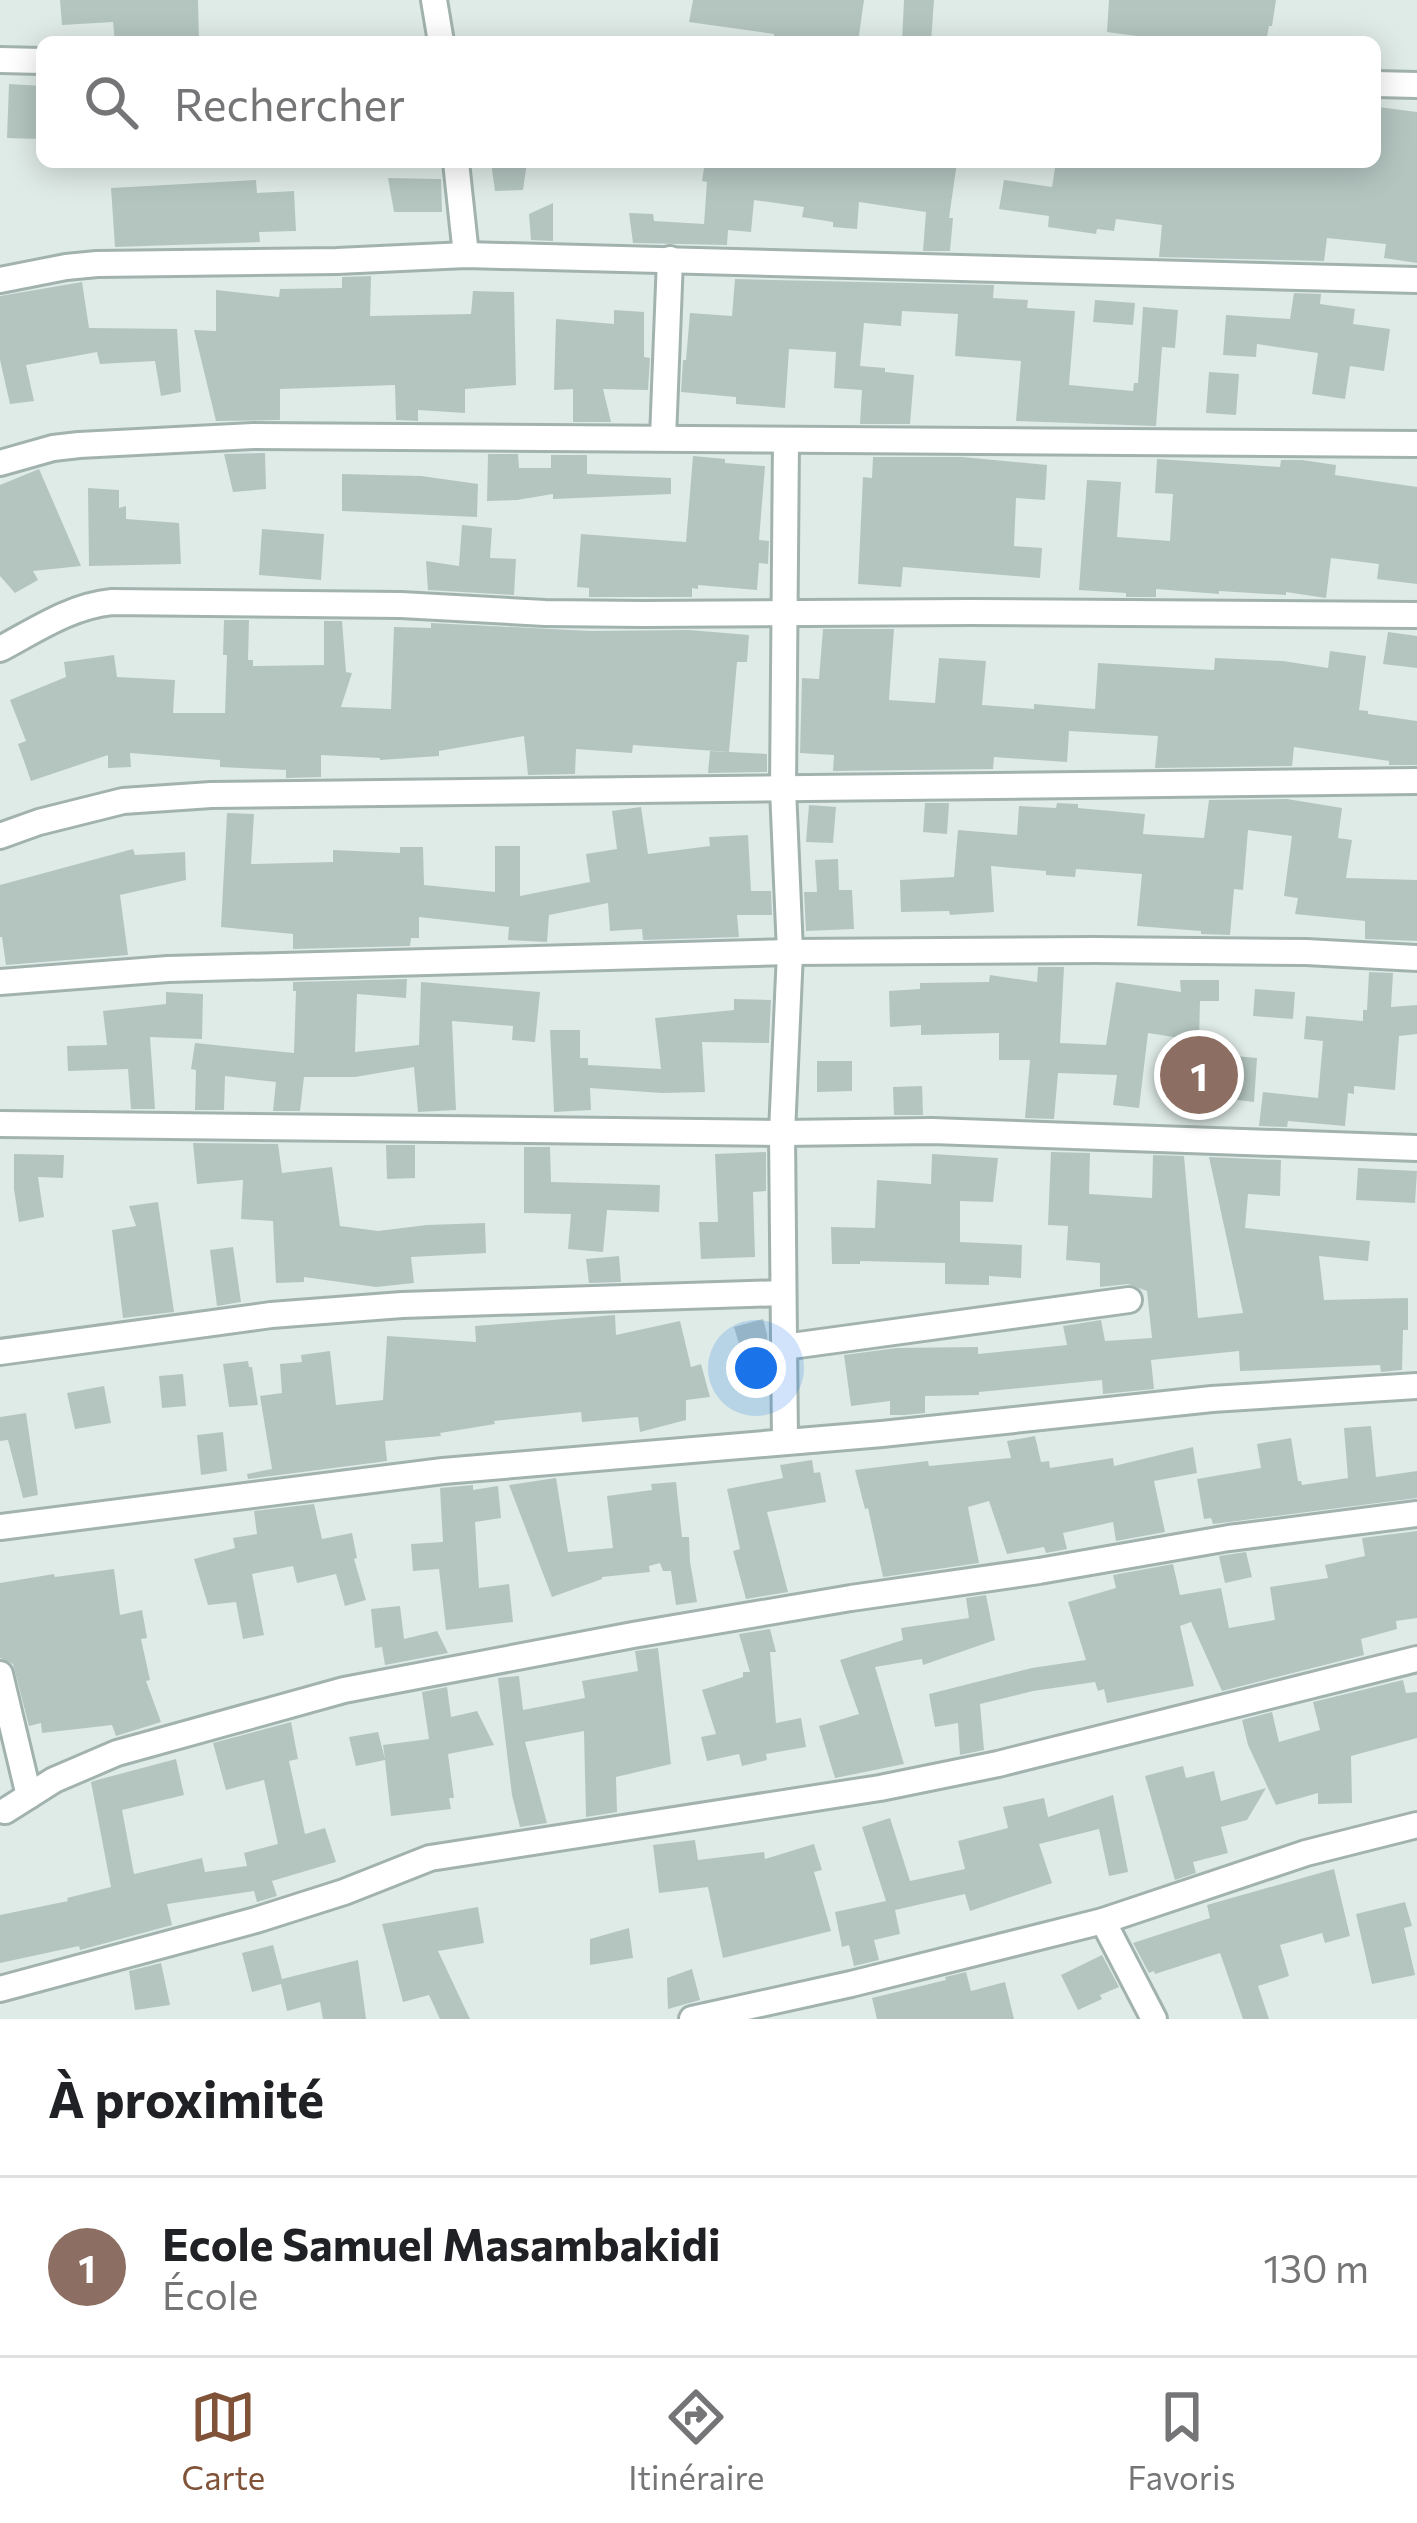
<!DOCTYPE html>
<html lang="fr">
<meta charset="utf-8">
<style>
:root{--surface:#fff;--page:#f2f2f2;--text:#202124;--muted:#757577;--line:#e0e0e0;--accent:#805238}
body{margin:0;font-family:Commissioner,sans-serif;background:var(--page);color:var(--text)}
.you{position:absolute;left:756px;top:1368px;width:42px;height:42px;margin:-30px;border:9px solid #fff;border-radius:50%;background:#1a73e8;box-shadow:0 0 0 18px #1a73e833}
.badge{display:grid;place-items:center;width:78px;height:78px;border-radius:50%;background:var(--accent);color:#fff;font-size:39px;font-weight:700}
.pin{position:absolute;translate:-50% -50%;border:6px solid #fff;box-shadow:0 3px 12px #0006}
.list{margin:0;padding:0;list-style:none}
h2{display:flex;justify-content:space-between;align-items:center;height:156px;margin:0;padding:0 48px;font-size:51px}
h2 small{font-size:39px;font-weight:400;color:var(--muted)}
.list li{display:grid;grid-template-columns:78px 1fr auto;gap:36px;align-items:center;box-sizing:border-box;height:180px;padding:0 48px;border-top:3px solid var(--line)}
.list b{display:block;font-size:45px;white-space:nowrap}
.list p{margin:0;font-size:39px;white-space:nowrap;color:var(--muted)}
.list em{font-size:39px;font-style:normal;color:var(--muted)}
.icon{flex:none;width:66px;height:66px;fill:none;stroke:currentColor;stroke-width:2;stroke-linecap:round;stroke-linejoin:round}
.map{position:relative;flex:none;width:1417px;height:2019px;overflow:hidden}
.search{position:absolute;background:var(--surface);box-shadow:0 6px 30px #0003;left:36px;right:36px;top:36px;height:132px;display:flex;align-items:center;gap:30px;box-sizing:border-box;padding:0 42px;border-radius:18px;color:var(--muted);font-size:45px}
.sheet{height:336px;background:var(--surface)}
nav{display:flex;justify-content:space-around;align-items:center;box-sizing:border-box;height:168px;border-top:3px solid var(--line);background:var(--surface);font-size:33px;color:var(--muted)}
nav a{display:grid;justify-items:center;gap:6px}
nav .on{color:var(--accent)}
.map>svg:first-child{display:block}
.building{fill:#b4c5c0}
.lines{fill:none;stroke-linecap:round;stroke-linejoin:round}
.street-casing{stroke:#a2b3af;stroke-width:30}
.street{stroke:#fff;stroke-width:24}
</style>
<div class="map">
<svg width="1417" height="2019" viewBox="0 0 1417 2019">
<rect width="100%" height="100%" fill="#dfebe7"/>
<g class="building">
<path d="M60,0H198L199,42H115L113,22L62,25Z"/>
<path d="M693,0H864L858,42L774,40V34L689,22Z"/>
<path d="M904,0H934L931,42H902Z"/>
<path d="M1109,0H1276L1272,26H1269L1266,42H1181L1107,32Z"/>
<path d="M9,84L42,86V139L7,138Z"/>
<path d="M1378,107L1417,112V263L1384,258L1386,244L1327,238L1324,261L1159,257L1162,225L1116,219L1114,231L1097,229L1096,234L1048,227L1049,216L999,209L1004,180L1052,187L1056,162H1375Z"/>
<path d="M491,162H527L523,190L495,191Z"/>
<path d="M705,162H957L949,218H953L950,251H923L926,212L859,202L857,229L833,227V222L802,217L804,207L754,200L751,232L728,230L727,245L633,243L629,213L653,214L654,221L704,224L707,182L702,181Z"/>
<path d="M388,178L441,179L442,212H394Z"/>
<path d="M256,180L257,193L294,191L296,231L259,232L260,242L115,247L111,188Z"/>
<path d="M553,203V241L531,240L529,214Z"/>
<path d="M371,276L370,316L471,314L473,291L514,292L516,385L465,389V413L418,410V421L396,420L395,385L280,389V420L216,421L194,330L216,331V290L279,297L280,289L342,288V277Z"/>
<path d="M735,279L994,285L993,298L1028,300L1027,308L1075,311L1069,385L1133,391L1134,383H1138L1143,307L1178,310L1175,348L1162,347L1156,426L1016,421L1021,361L955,356L958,314L902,311L901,326L864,323L860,366L885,368V372L914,375L910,424H860L862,390L834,388L836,352L789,349L785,408L736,404V397L681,392L683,360H686L690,313L732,316Z"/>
<path d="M82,282L89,328L177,329L181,392L161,396L155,361L100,364L97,352L26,365L34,401L10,404L0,360V296Z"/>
<path d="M1294,293L1321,294L1320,304L1355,309L1353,324L1390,329L1384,371L1350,366L1345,399L1312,394L1318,353L1257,344L1256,357L1223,355L1226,315L1290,319Z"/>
<path d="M1095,300L1135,303L1133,325L1093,322Z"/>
<path d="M614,310L644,312V357L650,358L648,390L603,389L611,422H573V389L554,390L556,319L614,324Z"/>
<path d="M1209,372L1239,374L1236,415L1206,413Z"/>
<path d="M265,453L266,489L233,492L224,454Z"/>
<path d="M488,454H518L519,468H551V455H587V474L671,478V494L553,499V494L517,500L487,501Z"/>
<path d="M693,456L725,459V463L765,466L759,540L769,541L768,564L759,563L757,590L698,585V589L692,588V597H589V588L577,587L581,534L686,542Z"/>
<path d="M873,457H962L1047,465L1045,500L1016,498L1014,546L1042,548L1040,578L903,567L901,587L858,584L863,477L872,478Z"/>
<path d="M1157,459L1280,467L1281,460H1302L1336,465L1335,475L1417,487V584L1377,579L1379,564L1331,558L1326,598L1286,592V595L1219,591V594L1156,589V597H1126V593L1079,590L1087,480L1121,482L1117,537L1170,541L1173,494L1155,493Z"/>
<path d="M39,469L81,566L33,571L38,580L15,593L0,576V485Z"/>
<path d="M342,474L421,476L478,484L477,517L342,511Z"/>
<path d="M88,488L119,490V508L126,506V519L179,523L181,564L89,566Z"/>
<path d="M462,525L492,528L490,558L516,559L514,595L428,590L426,561L459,566Z"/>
<path d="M262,529L324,534L321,580L259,575Z"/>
<path d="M224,620H249L248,660H253V666L324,665V621H342L346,672L352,673L341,707L391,709L394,627L431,628V623L590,631L689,630L749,635L747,662H737L729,752L633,745L632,753L576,749L575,774L528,775L524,736L439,751V756L380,760V758L321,755V777L286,778V770L220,767V760L130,753L131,767L108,768V755L31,781L18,744L26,741L10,700L66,677L64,662L114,655L117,677L175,680L173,713H225L227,655H223Z"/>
<path d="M823,629H894L889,700L935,703L939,658L986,661L982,705L1034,709V704L1095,709L1098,663L1214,670L1215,658L1283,661L1328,668L1330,651L1366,656L1359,710L1368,711V714L1417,721V765H1389V761L1294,747L1292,766L1155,768L1158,736L1069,731L1067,762L994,757L993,769L833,771L834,755L800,753L802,678L819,679Z"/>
<path d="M1388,632L1417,636V668L1383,664Z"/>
<path d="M710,751L767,754V772L708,773Z"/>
<path d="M1287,799L1342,808L1338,838L1352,840L1346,878L1417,880V941L1365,939V921L1295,914L1298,898L1284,896L1292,836L1248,830L1243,890L1234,889L1230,935L1201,934V931L1137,926L1142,874L1076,869L1075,877L1046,875V871L991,866L994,912L950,915L949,911L901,912L900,880L954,877L958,830L1017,835L1019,806L1056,808L1057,803L1078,804V808L1145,814L1143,834L1204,838L1209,800Z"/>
<path d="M925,803H949L947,834L923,832Z"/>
<path d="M809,805L836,807L833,843L806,842Z"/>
<path d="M641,807L648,854L710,846L709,837L748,835L751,891H771L772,915H737L739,937L643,940L642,929L610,931L608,903L549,915L547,942L508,940L509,927L419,917V938H411L410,946L293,949V934L221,927L227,813L254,814L251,864L333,862V850L400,853V847H423L424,885L495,892V846H520V896L590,882L586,854L617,849L612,811Z"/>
<path d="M133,849L135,855L185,852L186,880L120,895L128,955L6,965L2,937H0V885Z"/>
<path d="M838,859L839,890H852L854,929L806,931L804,892H817L815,860Z"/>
<path d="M1038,967H1064L1060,1043L1106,1045L1116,982L1181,992L1180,980H1219V1001H1200L1199,1041L1148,1033L1139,1108L1113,1105L1117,1075L1058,1073L1054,1119L1025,1118L1030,1060H999V1033L921,1035V1025L890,1027L889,991L920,989V983L989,982L990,975L1037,982Z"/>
<path d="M1369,972L1393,973L1391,1007L1417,1005V1034L1399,1036L1395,1090L1354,1086V1094L1348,1093L1345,1126L1288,1121L1287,1127L1259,1126L1263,1092L1318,1098L1323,1041L1304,1039L1306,1016L1363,1021V1010H1367Z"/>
<path d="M407,979L406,998L357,994L355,1052L419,1045L421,982L540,992L535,1042L512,1040L513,1026L452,1021L456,1110L418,1112L414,1067L355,1077H304L300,1111H273L276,1082L225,1076L224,1110H195L196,1070L191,1069L195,1043L294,1053L296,991H293V982Z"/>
<path d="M1255,989L1295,992L1293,1019L1253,1016Z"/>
<path d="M166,992L203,994L202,1039L150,1037L155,1109H131L128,1069L68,1071L67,1046L107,1045L103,1011L166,1004Z"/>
<path d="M734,999L771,1000L769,1043L702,1042L705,1092L662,1093L590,1088L591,1110L554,1112L550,1030H580V1058H588V1065L661,1069L655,1018L734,1010Z"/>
<path d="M1188,1046L1225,1048V1055L1257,1058L1254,1102L1229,1099V1095L1186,1093Z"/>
<path d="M817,1061H852V1091L817,1092Z"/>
<path d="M922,1086L923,1115H894L893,1087Z"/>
<path d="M193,1143L278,1144L282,1173L332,1167L340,1226L378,1231L427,1225L485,1223L486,1253L411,1257L414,1283L376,1287L304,1277V1282L276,1283L273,1221L241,1219L243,1180L197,1184Z"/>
<path d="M386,1145H415V1178L387,1179Z"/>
<path d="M524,1147H550L551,1182L660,1185L659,1212L607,1210L603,1252L568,1249L571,1214L524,1213Z"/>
<path d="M766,1152V1191L753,1192L755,1257L701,1259L699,1222H718L715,1154Z"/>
<path d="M1051,1152L1090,1153L1089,1194L1152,1198L1153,1155L1184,1156L1198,1318L1243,1313L1209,1157L1281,1160L1280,1196L1248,1194L1245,1228L1370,1241L1368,1261L1319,1256L1324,1300L1408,1298V1330H1403L1402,1370L1381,1372L1380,1365L1240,1371L1239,1351L1151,1360L1154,1389L1103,1394L1102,1380L979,1392V1395L925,1396V1413L904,1415H890V1401L851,1406L844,1355L897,1348L978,1347V1354L1067,1345L1063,1326L1101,1320L1105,1341L1152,1338L1147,1291L1128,1284L1100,1287V1263L1066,1260L1068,1226L1048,1225Z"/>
<path d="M14,1154L64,1155L63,1178L38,1177L44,1217L19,1222L14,1189Z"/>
<path d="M932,1154L998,1158L993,1202L960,1201V1242L1022,1245L1021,1278L989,1276V1285L945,1284V1263L860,1261V1264H832L831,1227L875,1228L877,1180L931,1184Z"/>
<path d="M1358,1168L1417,1171L1415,1203L1356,1200Z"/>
<path d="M158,1202L174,1312L123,1318L112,1230L136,1226L129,1206Z"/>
<path d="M233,1247L241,1302L217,1306L210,1250Z"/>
<path d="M619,1256L621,1282L589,1283L586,1259Z"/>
<path d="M615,1315L616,1335L680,1321L691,1367L701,1364L710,1397L686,1400V1420L640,1432L638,1417L582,1422L581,1412L494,1421L495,1424L440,1433L441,1436L385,1441L387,1461L248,1479L247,1474L272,1469L260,1396L282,1393L280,1364L302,1362L301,1355L330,1351L336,1405L383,1400L387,1336L476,1342L475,1326Z"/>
<path d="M763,1319L767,1334L768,1355L744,1361L734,1327Z"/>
<path d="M248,1361L249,1367H252L258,1405L229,1407L223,1364Z"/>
<path d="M183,1374L186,1406L162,1408L159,1376Z"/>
<path d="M104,1386L111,1423L75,1429L67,1393Z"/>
<path d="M26,1413L38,1495L23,1498L8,1440L0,1441V1417Z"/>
<path d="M1371,1426L1376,1477L1417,1471V1498L1213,1524L1211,1518L1204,1519L1197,1479L1261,1468L1257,1444L1291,1438L1298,1481H1301L1302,1485L1348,1478L1344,1428Z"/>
<path d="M223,1432L227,1471L201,1475L197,1435Z"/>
<path d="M1035,1436L1041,1462L1049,1461L1050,1468L1113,1458L1114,1466L1193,1447L1197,1473L1154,1481L1165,1532L1116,1541L1113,1522L1063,1533L1067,1549L1046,1553L1044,1547L1007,1554L989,1501L968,1507L979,1563L883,1577L868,1508L865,1509L855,1470L928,1461L929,1466L1011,1458L1007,1441Z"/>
<path d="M812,1460L814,1473L820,1472L826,1502L767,1512L788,1592L746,1599L733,1551L740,1549L727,1489L783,1478L780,1465Z"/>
<path d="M556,1478L568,1552L613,1548L607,1496L652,1490L651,1484L676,1482L682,1537H689L690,1562L697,1602L676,1605L671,1571H663L660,1563L649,1566L650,1572L602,1577V1579L552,1597L509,1485Z"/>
<path d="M473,1485V1490L498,1486L501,1518L475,1522L479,1588L509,1584L513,1622L446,1630L439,1569L413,1571L411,1544L443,1542L440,1488Z"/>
<path d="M314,1504L322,1539L352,1533L357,1558L354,1559L366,1600L345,1606L336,1574L297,1583L293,1566L252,1574L264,1635L243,1639L236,1602L208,1605L194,1559L235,1548L233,1538L257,1534L254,1511Z"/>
<path d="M1417,1531V1618L1396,1621L1397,1629L1361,1639L1364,1655L1222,1691L1191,1622L1180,1626L1194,1686L1107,1703L1104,1689L1098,1691L1095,1682L1033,1691L980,1704L984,1750L960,1755L958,1723L935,1727L929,1694L1032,1668L1086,1660L1068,1602L1116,1588L1113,1575L1173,1564L1180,1595L1221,1588L1229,1628L1275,1620L1270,1587L1328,1578L1325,1565L1365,1556L1362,1538Z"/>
<path d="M1246,1552L1252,1577L1225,1583L1219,1556Z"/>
<path d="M114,1569L120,1615L142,1610L147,1638L141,1639L150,1680L146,1681L161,1722L116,1736L112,1725L42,1733L41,1723L29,1726L13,1664L0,1658V1583L54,1574L55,1577Z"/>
<path d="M986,1595L995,1640L923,1665L922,1659L875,1667L904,1764L835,1778L819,1726L859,1714L840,1660L903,1640L901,1628L969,1618L966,1598Z"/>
<path d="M400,1606L404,1639L437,1631L448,1653L385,1665L382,1647L375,1648L371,1609Z"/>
<path d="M770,1629L776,1652H770L776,1723L801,1718L806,1747L766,1754L767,1760L742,1766L739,1754L707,1761L701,1737L716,1734L702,1690L743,1677V1672H750L739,1634Z"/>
<path d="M658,1648L671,1764L616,1777L617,1812L586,1817L584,1731L525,1742L547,1823L520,1827L512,1795L498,1678L519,1676L523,1710L585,1698L582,1681L638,1671L635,1651Z"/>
<path d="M1403,1680L1406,1693L1417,1692V1738L1351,1756L1352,1803L1318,1804V1793L1276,1805L1248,1745L1242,1720L1272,1712L1279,1742L1320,1730L1313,1702Z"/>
<path d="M447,1687L451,1717L477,1711L494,1745L448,1754L454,1798H449L451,1809L391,1816L385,1760L356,1766L349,1737L378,1732L385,1759L383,1745L429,1739L422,1692Z"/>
<path d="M291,1722L298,1759L289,1761L305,1834L325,1828L336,1862L272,1881L277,1896L257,1902L254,1891L167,1904L172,1925L80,1950L79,1946L0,1963V1915L68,1901L67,1898L111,1887L91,1782L97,1780L176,1759L184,1795L122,1810L134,1874L202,1858L205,1872L247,1866L244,1853L278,1844L264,1780L226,1790L213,1743Z"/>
<path d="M1183,1766L1186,1778L1214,1771L1221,1801L1266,1788L1247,1820L1221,1827L1228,1853L1193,1862L1196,1873L1175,1880L1145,1776Z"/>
<path d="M1113,1795L1128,1872L1109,1876L1099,1829L1039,1844L1052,1883L970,1911L965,1894L895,1910L900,1934L874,1940L879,1960L854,1966L849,1945L842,1947L835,1912L886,1901L862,1827L890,1818L910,1881L965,1869L958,1841L1008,1828L1003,1807L1044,1798L1048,1817Z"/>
<path d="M695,1840L698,1860L764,1852L765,1859L814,1844L822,1870L814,1872L831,1931L723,1958L708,1887L659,1893L653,1845Z"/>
<path d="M1334,1869L1350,1936L1325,1943L1322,1933L1280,1945L1289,1976L1258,1986L1269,2019H1243L1220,1953L1155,1974L1154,1971L1149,1973L1133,1943L1210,1918L1207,1905Z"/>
<path d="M1405,1902L1412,1926L1404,1928L1415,1975L1372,1984L1356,1914Z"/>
<path d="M478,1907L484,1943L438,1951L470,2019H440L429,1995L403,2002L382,1924Z"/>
<path d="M629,1928L633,1958L590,1965V1939Z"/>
<path d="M273,1945L282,1979L358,1960L366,2019H323L320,2002L287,2011L281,1984L252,1992L242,1953Z"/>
<path d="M1102,1955L1119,1987L1100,1995L1102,1999L1078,2010L1061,1975Z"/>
<path d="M161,1963L170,2005L135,2010L129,1971Z"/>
<path d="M692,1969L700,2000L668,2009L667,1978Z"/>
<path d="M966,1972L971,1991L1005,1982L1014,2019H877L872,1998L946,1980L945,1977Z"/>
</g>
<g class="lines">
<g class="street-casing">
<g id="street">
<path d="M434,0L441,42"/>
<path d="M0,60L42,61"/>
<path d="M1375,84L1417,85"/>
<path d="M456,162L466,255"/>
<path d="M0,280L66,267L97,264L337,261L466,255L1417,280"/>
<path d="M663,438L670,259"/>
<path d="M0,463L53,448L79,445L253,436L1417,444"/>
<path d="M0,649C36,630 71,606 112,602L401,605L545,613L643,614L971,612L1417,615"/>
<path d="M0,836L39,822L123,801L211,795L1417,781"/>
<path d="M0,982L168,969L790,952L1095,950L1306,952L1417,958"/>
<path d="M0,1124L782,1133L932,1131L1417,1148"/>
<path d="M784,1347L1129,1300"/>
<path d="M0,1352L271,1315L402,1305L783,1293"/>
<path d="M785,1442L782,1133L790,952L783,789L786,440"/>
<path d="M0,1527L443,1471L882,1434L1212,1399L1417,1386"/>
<path d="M0,1674L29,1796"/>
<path d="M5,1811L54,1780L117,1753L344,1690L633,1635L851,1598L1039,1571L1229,1538L1417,1514"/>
<path d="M1103,1921L1154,2019"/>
<path d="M0,1989L256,1920L344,1892L430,1858L880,1788L998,1764L1417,1659"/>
<path d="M692,2019L851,1984L1103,1921L1306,1853L1417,1825"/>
</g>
</g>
<use href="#street" class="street"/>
</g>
</svg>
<div class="you"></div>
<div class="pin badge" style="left:1199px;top:1075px;background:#8d6e63">1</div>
<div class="search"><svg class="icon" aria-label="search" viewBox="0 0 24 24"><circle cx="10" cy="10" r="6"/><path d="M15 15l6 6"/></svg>Rechercher</div>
</div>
<section class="sheet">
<h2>À proximité<small></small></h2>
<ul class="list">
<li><span class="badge" style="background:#8d6e63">1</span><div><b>Ecole Samuel Masambakidi</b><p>École</p></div><em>130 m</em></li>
</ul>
</section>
<nav>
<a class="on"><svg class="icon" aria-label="map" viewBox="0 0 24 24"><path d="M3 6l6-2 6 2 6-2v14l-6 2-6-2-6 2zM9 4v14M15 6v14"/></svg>Carte</a>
<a><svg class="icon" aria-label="directions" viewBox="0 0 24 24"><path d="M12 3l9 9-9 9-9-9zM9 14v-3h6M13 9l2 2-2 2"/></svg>Itinéraire</a>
<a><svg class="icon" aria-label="saved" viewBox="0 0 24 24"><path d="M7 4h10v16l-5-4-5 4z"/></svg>Favoris</a>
</nav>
